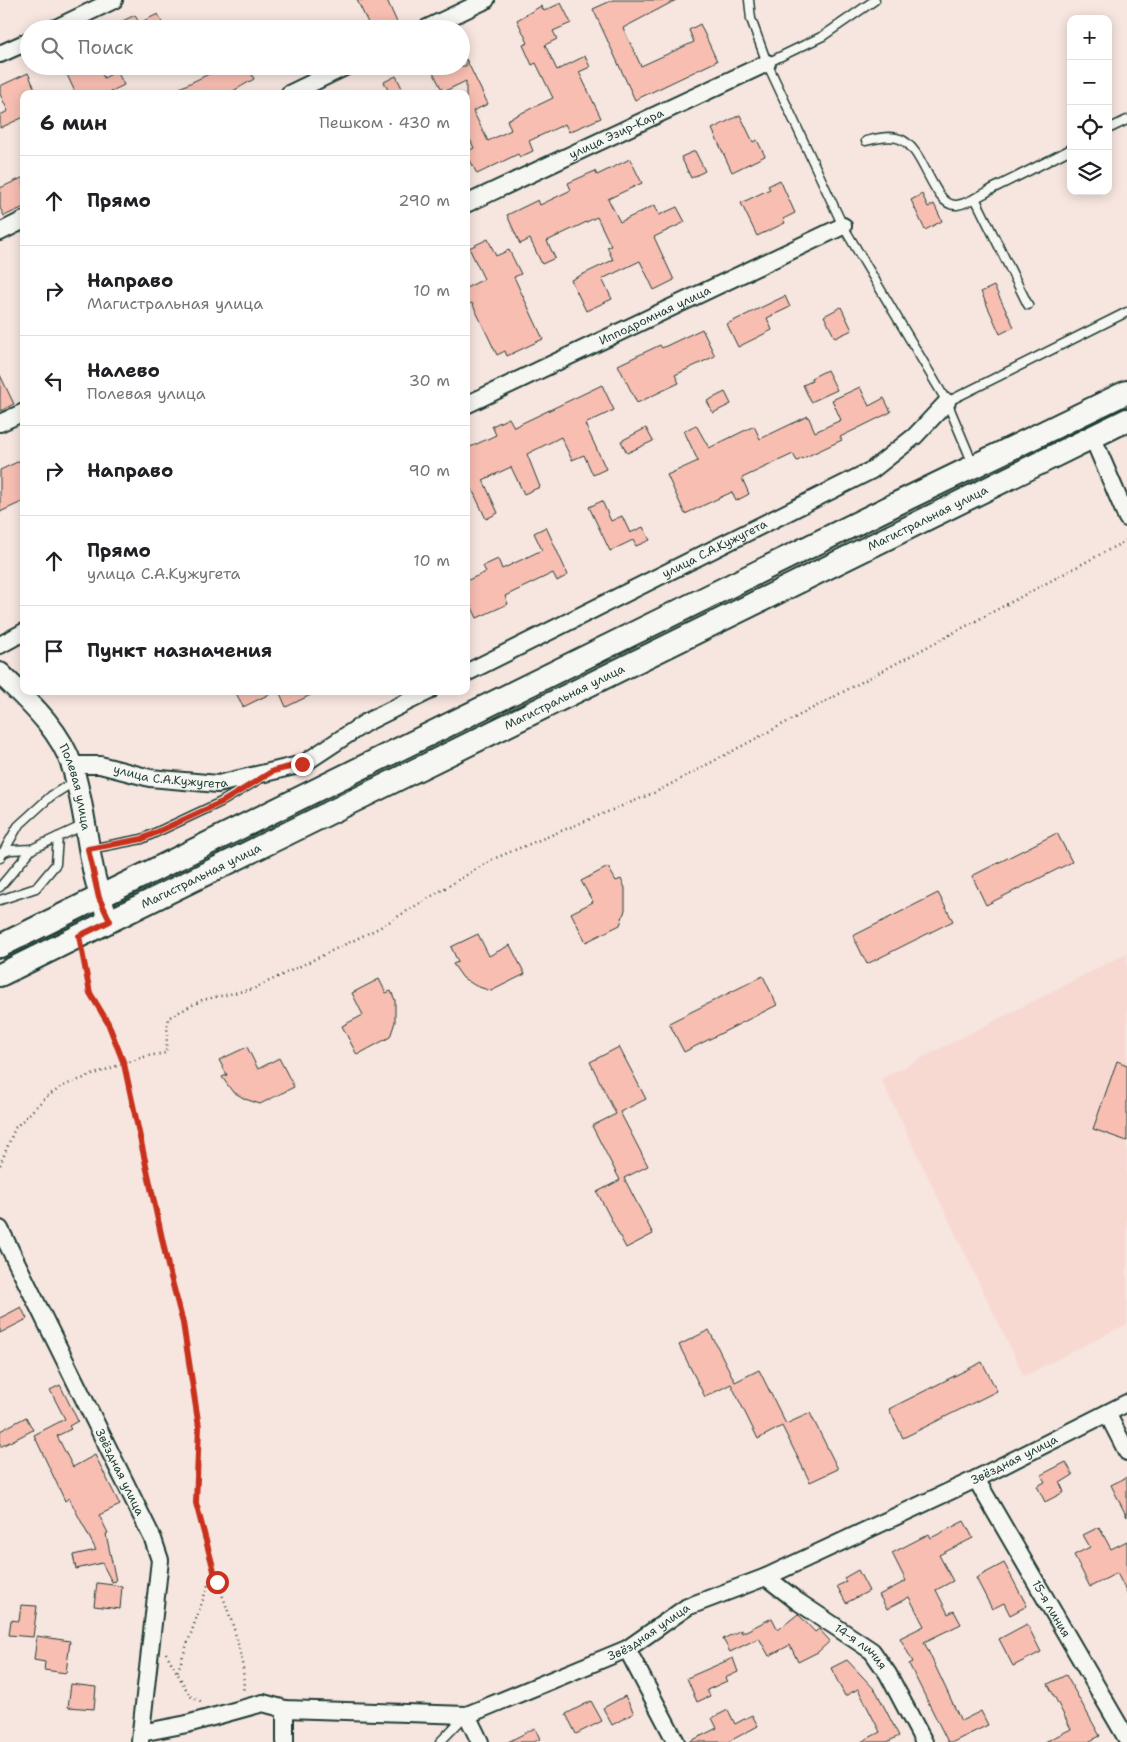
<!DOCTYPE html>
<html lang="ru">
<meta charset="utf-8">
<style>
:root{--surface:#fff;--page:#f2f2f2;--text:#202124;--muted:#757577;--line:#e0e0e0}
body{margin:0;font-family:"Shantell Sans",sans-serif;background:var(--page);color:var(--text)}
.controls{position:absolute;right:15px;top:15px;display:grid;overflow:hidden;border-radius:10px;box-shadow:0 2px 12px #0003}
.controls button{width:45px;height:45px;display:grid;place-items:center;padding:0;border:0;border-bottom:1px solid var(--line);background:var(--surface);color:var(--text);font:25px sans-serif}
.stop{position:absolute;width:15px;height:15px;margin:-11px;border:4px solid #c8321e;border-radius:50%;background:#fff}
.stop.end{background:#c8321e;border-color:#fff;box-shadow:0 1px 5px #0008}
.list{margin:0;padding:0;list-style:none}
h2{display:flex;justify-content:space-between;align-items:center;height:65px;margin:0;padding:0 20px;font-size:21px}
h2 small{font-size:16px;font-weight:400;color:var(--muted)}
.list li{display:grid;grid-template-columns:32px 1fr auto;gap:15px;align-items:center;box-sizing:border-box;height:90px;padding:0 20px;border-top:1px solid var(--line)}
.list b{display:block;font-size:19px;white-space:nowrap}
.list p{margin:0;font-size:16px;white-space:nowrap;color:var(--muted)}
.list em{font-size:16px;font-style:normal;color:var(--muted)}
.icon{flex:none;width:28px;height:28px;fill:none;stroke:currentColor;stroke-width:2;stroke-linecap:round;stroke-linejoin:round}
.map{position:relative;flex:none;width:1127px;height:1742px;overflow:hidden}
.search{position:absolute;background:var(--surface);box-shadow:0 2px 12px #0003;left:20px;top:20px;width:450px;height:55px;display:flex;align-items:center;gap:12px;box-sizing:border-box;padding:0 18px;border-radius:28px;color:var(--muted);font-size:19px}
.panel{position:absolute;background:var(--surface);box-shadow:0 2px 12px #0003;left:20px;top:90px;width:450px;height:605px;border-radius:10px}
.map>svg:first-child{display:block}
.built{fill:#f7d9d2}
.building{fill:#f8beb2;stroke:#1f3d34}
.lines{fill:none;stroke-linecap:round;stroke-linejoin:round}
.service-casing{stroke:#1f3d34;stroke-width:11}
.minor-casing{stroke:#1f3d34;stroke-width:20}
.tertiary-casing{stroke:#1f3d34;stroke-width:24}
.secondary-casing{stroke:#1f3d34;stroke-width:26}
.path{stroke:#1f3d34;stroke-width:2.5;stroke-dasharray:1 4;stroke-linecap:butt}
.service{stroke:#f6f6f2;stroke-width:8}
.minor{stroke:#f6f6f2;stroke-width:16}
.tertiary{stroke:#f6f6f2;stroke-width:20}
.secondary{stroke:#f6f6f2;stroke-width:22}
.route{stroke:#c8321e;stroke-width:6}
.labels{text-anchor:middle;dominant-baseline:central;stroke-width:5;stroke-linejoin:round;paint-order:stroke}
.street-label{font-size:12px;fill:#1f3d34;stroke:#f6f6f2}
</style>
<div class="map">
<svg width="1127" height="1742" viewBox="0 0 1127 1742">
<rect width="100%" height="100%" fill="#f7e5df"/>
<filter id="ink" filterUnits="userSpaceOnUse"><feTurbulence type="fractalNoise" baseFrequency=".02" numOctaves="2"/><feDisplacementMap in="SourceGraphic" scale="10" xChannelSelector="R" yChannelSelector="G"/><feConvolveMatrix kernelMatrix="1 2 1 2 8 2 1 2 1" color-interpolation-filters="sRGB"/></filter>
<g filter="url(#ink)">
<path class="built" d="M1127,953V1324L1024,1376L881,1079Z"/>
<g class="building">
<path d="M357,0H387L400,29H371Z"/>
<path d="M613,0H676L623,28L641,66L694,42L689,30L700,24L717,61L635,100L593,9Z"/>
<path d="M561,3L571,23L553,31L557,39L545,45L557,70L585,56L590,67L579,72L601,118L569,132L565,124L529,141L533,151L520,157L518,154L477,174L466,152L474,148L466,131V81L443,92L433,72L444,66H466V59L488,104L473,111L488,141L511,130L507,120L553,98L536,63L532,65L523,45L528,43L517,20L541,6L544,11Z"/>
<path d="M158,14L165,29H106L135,15L139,23Z"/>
<path d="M63,66H98L104,78L117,71L124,85L106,94H76Z"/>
<path d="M207,66H225L228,73L248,66L254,79L228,94H167L211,73Z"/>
<path d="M28,73L37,94H24V117L0,128V115L8,111L0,94V86Z"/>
<path d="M396,76L405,94H390L384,82Z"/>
<path d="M740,115L753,142L757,140L765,156L732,172L712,129Z"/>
<path d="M695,151L705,171L691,178L681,157Z"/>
<path d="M630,159L642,183L608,199L620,222L655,205L659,215L677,207L685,222L654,237L674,280L654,290L640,261L602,279L612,299L586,311L571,280L613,260L607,247L611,246L597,217L547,241L555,258L542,264L530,239L520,244L507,215L538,200L540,205L571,190L568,183L595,171L597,175Z"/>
<path d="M24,177V207L4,216L0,208V188Z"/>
<path d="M780,180L795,213L783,219L785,223L757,236L741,203L770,189L768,186Z"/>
<path d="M922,194L928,207L934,204L942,221L925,230L911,200Z"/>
<path d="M488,239L496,256L509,250L521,274L514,277L543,339L507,356L505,351L497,355L472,303L466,306V288L484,279L469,248Z"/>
<path d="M994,286L1014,327L1000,334L981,292Z"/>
<path d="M785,296L790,307L767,318L772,330L738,347L727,324Z"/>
<path d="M841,307L852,330L835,338L824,316Z"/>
<path d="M702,329L715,356L675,375L679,383L637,403L618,365L660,345L662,348Z"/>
<path d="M827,370L837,390L811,402L803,385L812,381L811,378Z"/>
<path d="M0,375L14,404L0,411Z"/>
<path d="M602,385L614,410L585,424L606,469L593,475L584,455L572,460L561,437L527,454L540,487L524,494L511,467L483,480L498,513L486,519L472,489L466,492V449L496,435L492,426L509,418L514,427Z"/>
<path d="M860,387L869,406L884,398L891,412L840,437L842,440L797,461L793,454L742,478L749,494L736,501L732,492L685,514L667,475L698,461L684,431L696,425L709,448L754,426L760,439L808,416L815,432L841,420L832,400Z"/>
<path d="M725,392L731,404L713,413L707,401Z"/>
<path d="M646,428L653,441L627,453L621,441Z"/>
<path d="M24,459V501L0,512V470Z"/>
<path d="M602,501L611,521L622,516L630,533L643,527L650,540L636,546L633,540L610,551L589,507Z"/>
<path d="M546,527L568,575L557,581L553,573L505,596L508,604L477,618L466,595V581L486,572L483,566L498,559L502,569L542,550L534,533Z"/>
<path d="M235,691H276L243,707Z"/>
<path d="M279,691H319L286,707Z"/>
<path d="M1057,833L1072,862L986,905L972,876Z"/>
<path d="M608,867L616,881L621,879L625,888V910L620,925L586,942L571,913L593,902L581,881Z"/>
<path d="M938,893L953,921L867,964L853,936Z"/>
<path d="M478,934L489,956L510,945L525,974L491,991L476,986L463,978L453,964L458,962L451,947Z"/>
<path d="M763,976L777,1005L684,1052L669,1023Z"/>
<path d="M379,979L386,993L391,991L395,1000V1022L390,1037L357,1055L342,1026L363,1015L352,993Z"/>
<path d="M247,1047L258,1069L279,1058L294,1087L260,1104L245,1099L232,1091L222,1077L227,1075L219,1060Z"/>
<path d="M619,1047L646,1099L620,1112L648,1166L624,1178L653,1234L626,1248L597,1192L620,1180L592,1126L616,1114L590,1062Z"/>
<path d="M1117,1061L1127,1065V1141L1093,1129Z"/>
<path d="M21,1307L27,1319L0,1333V1318Z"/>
<path d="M709,1330L735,1382L759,1370L786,1424L810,1413L838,1469L810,1482L782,1426L758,1439L731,1384L705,1397L679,1345Z"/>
<path d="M982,1362L997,1391L903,1438L889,1409Z"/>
<path d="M60,1385L78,1421L69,1426L71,1429L57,1436L73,1467L95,1455L120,1505L99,1515L108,1533L106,1534L116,1581L112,1582L102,1563L76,1569L73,1555L96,1550L69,1498L65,1501L34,1435L65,1419L50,1390Z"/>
<path d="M26,1417L33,1430L0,1447V1431Z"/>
<path d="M1066,1462L1073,1475L1060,1483L1064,1492L1045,1502L1037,1486L1045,1482L1041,1475Z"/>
<path d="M1127,1477V1517L1111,1485Z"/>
<path d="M964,1521L973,1538L939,1555L953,1581L936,1590L948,1614L954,1611L961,1624L924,1642L961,1721L981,1711L988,1725L953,1742H948L909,1664L913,1662L900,1638L924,1626L909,1597L887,1609L879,1595L906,1581L892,1553L929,1534L931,1538Z"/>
<path d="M1099,1527L1111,1549L1127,1541V1593L1117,1573L1090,1587L1074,1555L1090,1547L1083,1535Z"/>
<path d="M1004,1563L1027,1606L1010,1615L1004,1603L992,1609L976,1578Z"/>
<path d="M858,1570L869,1591L846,1603L837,1586L846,1582L844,1578Z"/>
<path d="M97,1583L122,1586L120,1609L94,1606Z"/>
<path d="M21,1605L37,1606L33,1637L9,1635L11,1620L19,1621Z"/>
<path d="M798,1614L815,1632L819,1629L830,1641L818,1652L798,1662L790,1645L769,1656L759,1638L730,1652L723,1639L741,1630L742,1633L772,1618L778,1630Z"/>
<path d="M1027,1624L1041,1652L1013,1666L999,1639Z"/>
<path d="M37,1636L70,1641L66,1673L44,1670L45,1662L34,1660Z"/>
<path d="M733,1658L738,1672L725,1678L727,1681L707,1690L710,1696L697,1702L687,1678Z"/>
<path d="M847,1660L876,1691L899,1736L887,1742H861L880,1732L858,1689L845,1696L831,1668Z"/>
<path d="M1066,1675L1100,1736L1088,1742H1045L1071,1729L1048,1684Z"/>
<path d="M71,1684L96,1687L94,1709L68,1707Z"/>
<path d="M625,1696L634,1713L612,1725L603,1708Z"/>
<path d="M591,1701L602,1721L576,1734L566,1714Z"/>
<path d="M728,1710L735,1724L752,1715L758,1726L728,1742H689L717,1728L712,1718Z"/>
<path d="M535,1728L540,1739L534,1742H508Z"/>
</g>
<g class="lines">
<g class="service-casing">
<g id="service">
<path d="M749,0L751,19L767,63L843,226L947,402L973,464"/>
<path d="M767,63L823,36L875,0"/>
<path d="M1108,129L1127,120"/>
<path d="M866,141C877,138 890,135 900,139C925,148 933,208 957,205C970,203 984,193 996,187C1021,175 1046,162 1071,149"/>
<path d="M975,198L1028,305"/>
<path d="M947,402L1127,312"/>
<path d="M90,849L142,839L221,802L258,780"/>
<path d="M2,853L10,850L32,849"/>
<path d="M0,858L18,826L51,796L75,781"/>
<path d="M0,887L32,849L84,825"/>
<path d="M0,900L36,888L56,864L58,837"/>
<path d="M440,1742L465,1716"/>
</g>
</g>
<g class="minor-casing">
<g id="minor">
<path d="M54,29L114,0"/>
<path d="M425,29L486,0"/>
<path d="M0,54L29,41"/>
<path d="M289,94L347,66"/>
<path id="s1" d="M466,204L767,63"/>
<path d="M0,232L24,220"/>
<path id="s2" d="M466,405L843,226"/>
<path d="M0,423L24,412"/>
<path d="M1092,436L1127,518"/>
<path d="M0,645L24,632"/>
<path id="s3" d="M466,673L872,470L915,436L947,402"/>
<path id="s4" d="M72,765H100L150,778L218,784L303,764L365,723L429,691"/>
<path id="s5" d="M0,1229L153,1539L160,1560L140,1741"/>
<path d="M1107,1413L1127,1452"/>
<path id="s6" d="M976,1479L1127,1739"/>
<path id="s7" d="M766,1577L797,1601L872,1651L888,1674L924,1742"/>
<path d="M627,1649L676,1742"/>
<path d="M285,1709V1742"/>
<path d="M467,1715L480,1742"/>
<path id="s8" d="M141,1733L187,1724L263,1703L285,1709L467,1715L627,1649L687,1607L766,1577L976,1479L1127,1403"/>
</g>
</g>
<g class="tertiary-casing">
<g id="tertiary">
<path id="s9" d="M0,673C27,700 60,729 72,766C89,817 86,872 110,921"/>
</g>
</g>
<g class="secondary-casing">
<g id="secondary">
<path d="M0,946L900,502L1127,392"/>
<path id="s10" d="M0,975L1127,420"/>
</g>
</g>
<g class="path">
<path d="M83,955L90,993L108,1023L124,1064L168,1266L183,1323L199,1427L196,1503L213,1571L177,1673"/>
<path d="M0,1165L15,1128L46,1097L65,1085L108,1069L147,1056L166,1053L168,1018L202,1000L253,989L379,928L493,859L656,792L1127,540"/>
<path d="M213,1573C226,1602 248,1661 243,1692"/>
<path d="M166,1653L190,1696L204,1703"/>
</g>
<use href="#service" class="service"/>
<use href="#minor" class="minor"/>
<use href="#tertiary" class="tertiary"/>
<use href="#secondary" class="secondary"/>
</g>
</g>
<g class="lines" filter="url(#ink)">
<path class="route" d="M217,1582L196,1503L199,1427L183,1323L168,1266L124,1064L108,1023L90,993L79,936L110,921L99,898L88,849L142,839L222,802L273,771L302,764"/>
</g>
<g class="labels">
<g class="street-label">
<text stroke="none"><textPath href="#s1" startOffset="166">улица Эзир-Кара</textPath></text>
<text stroke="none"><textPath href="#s2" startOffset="209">Ипподромная улица</textPath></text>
<text stroke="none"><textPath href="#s10" startOffset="1034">Магистральная улица</textPath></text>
<text stroke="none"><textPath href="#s3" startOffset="278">улица С.А.Кужугета</textPath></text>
<text stroke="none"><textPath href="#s10" startOffset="629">Магистральная улица</textPath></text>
<text stroke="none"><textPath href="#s4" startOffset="100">улица С.А.Кужугета</textPath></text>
<text stroke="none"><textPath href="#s9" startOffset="140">Полевая улица</textPath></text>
<text stroke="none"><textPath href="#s10" startOffset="224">Магистральная улица</textPath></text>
<text stroke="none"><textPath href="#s8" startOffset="936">Звёздная улица</textPath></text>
<text stroke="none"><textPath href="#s5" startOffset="271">Звёздная улица</textPath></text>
<text stroke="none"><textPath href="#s6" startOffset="150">15-я линия</textPath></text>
<text stroke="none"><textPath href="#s8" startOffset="531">Звёздная улица</textPath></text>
<text stroke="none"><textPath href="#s7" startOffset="118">14-я линия</textPath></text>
</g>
</g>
</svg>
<div class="controls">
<button>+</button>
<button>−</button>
<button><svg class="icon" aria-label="locate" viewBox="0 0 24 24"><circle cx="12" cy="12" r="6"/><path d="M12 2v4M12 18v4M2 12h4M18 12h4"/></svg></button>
<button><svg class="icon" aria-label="layers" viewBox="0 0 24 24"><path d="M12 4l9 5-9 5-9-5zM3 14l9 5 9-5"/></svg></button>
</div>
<div class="stop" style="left:217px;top:1582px"></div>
<div class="stop end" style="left:302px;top:764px"></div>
<div class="search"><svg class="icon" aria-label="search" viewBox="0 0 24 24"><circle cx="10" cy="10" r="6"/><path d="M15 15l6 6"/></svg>Поиск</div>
<section class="panel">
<h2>6 мин<small>Пешком · 430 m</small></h2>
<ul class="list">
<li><svg class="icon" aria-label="ahead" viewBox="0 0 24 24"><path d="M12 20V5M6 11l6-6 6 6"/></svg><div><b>Прямо</b></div><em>290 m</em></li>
<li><svg class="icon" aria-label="right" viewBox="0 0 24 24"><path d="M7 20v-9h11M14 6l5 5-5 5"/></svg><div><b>Направо</b><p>Магистральная улица</p></div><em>10 m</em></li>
<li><svg class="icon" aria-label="left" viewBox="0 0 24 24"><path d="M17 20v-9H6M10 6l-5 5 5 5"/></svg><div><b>Налево</b><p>Полевая улица</p></div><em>30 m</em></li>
<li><svg class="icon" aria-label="right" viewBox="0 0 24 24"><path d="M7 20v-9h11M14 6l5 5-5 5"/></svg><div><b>Направо</b></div><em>90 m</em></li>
<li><svg class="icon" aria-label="ahead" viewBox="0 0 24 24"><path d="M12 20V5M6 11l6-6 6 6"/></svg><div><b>Прямо</b><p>улица С.А.Кужугета</p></div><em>10 m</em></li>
<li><svg class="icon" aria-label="arrive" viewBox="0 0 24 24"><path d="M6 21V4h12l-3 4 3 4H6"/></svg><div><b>Пункт назначения</b></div></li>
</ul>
</section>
</div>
